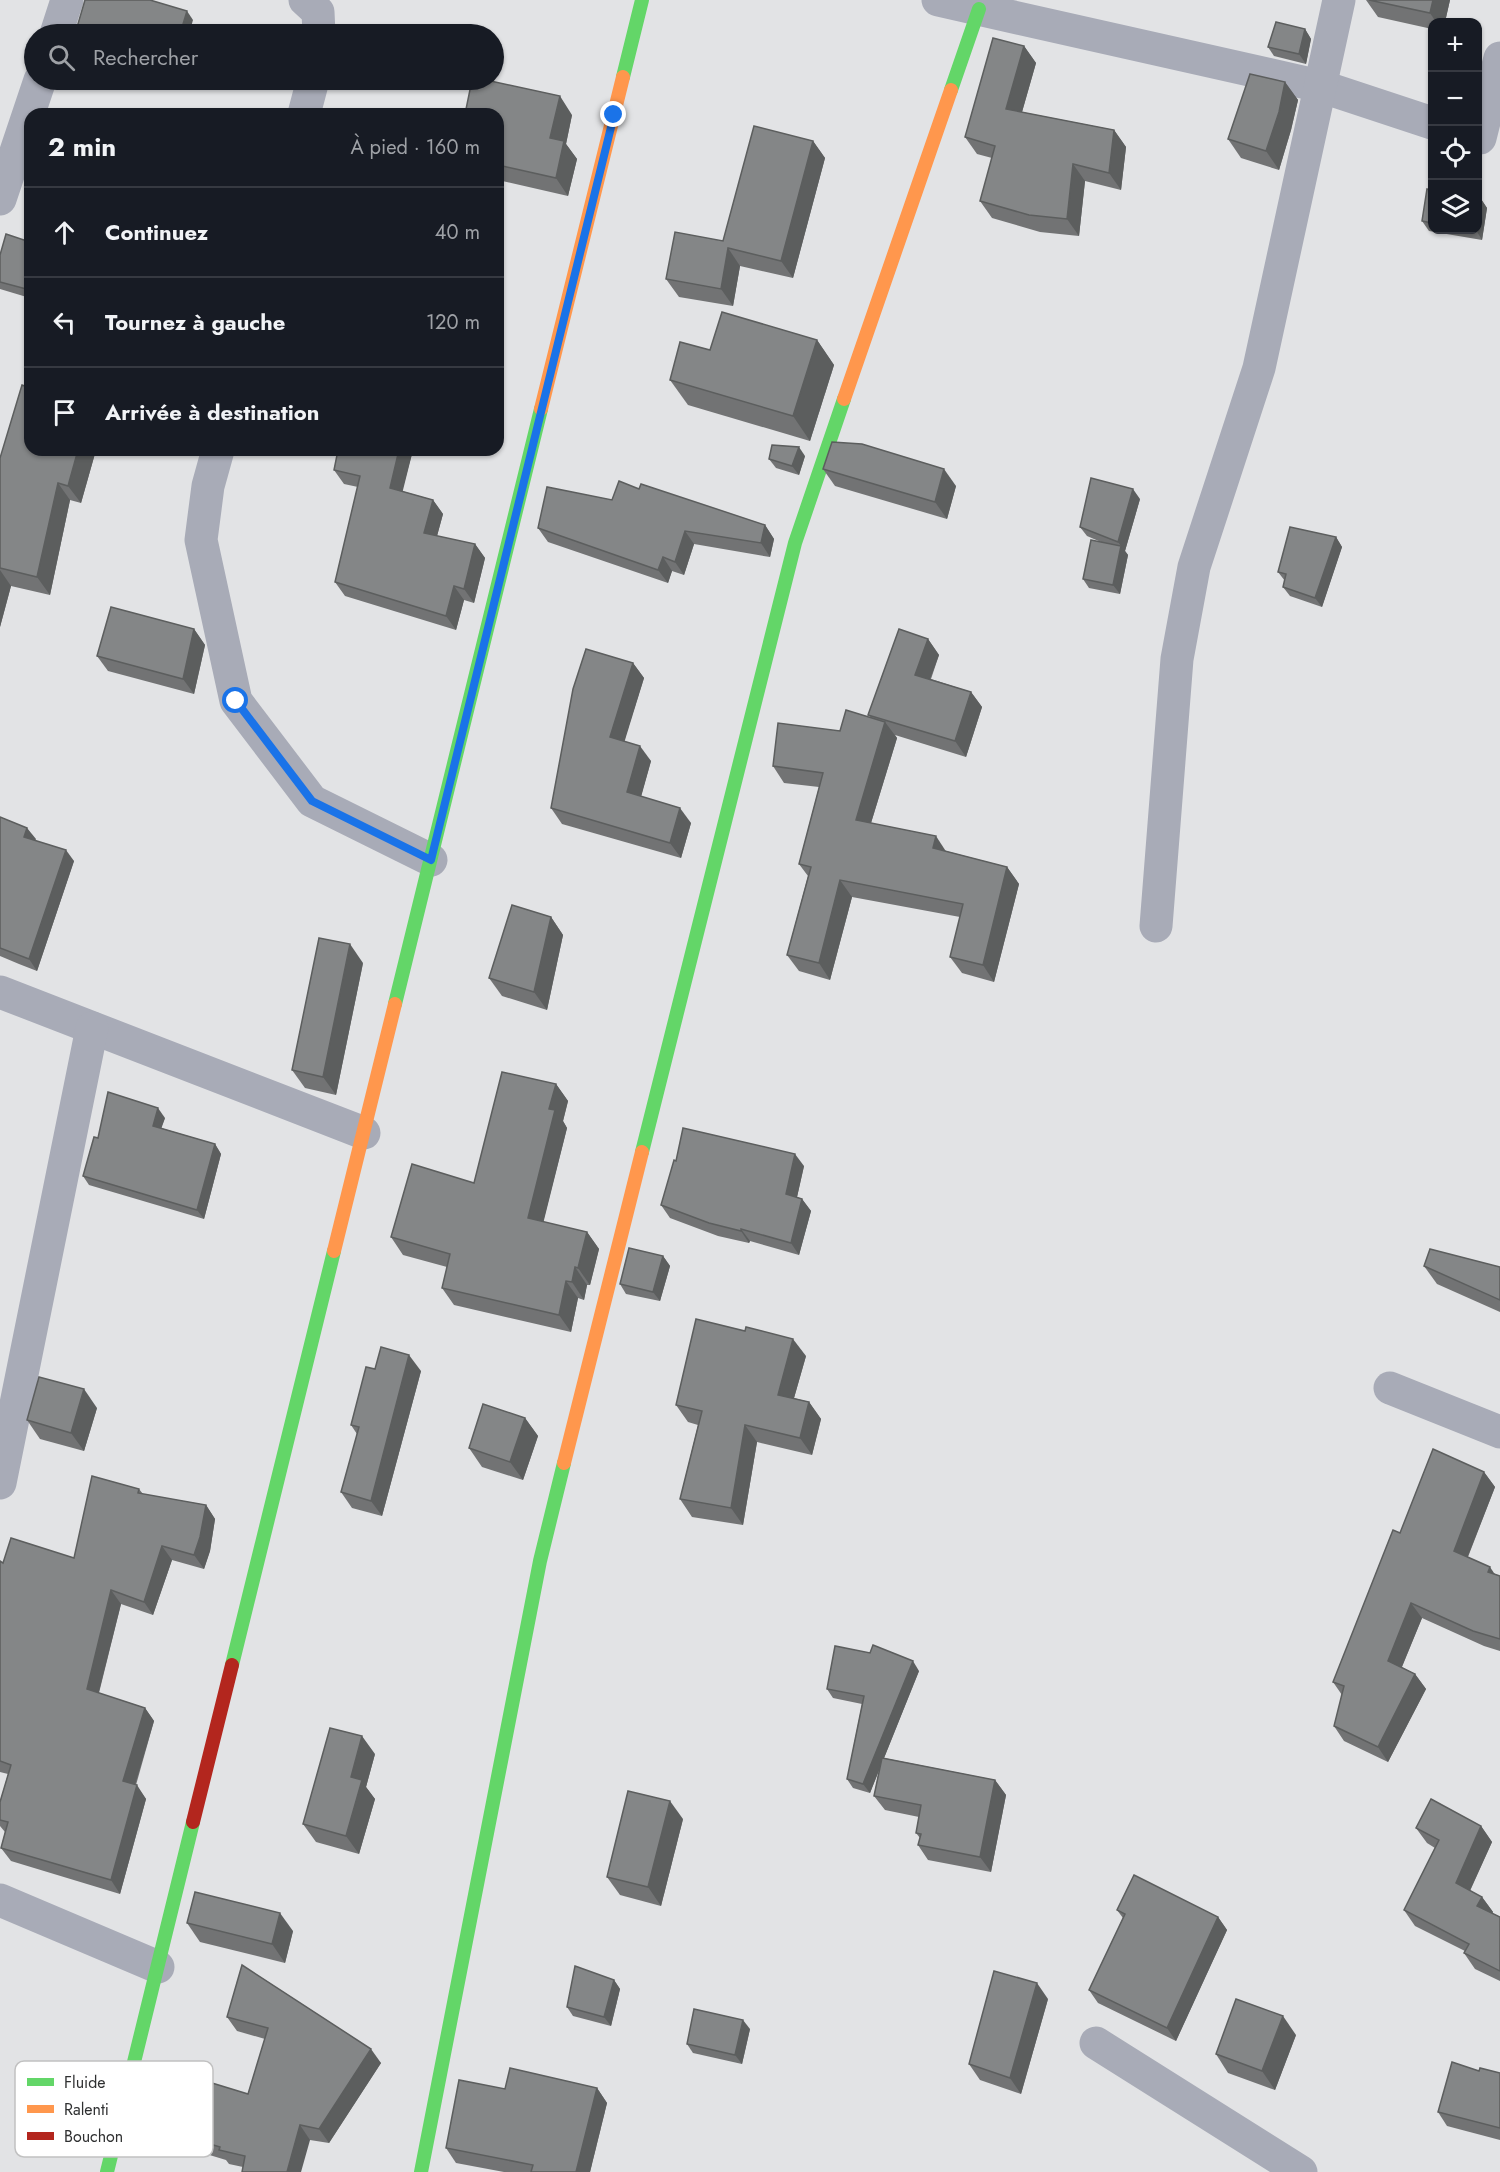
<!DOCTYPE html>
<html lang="fr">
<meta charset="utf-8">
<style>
:root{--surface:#171b24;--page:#20242c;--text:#f1f3f6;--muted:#9ea1a6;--line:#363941}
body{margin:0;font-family:Jost,sans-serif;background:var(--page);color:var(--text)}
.controls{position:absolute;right:18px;top:18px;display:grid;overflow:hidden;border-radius:12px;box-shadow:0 2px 4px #0004}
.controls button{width:54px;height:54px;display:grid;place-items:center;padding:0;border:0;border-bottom:2px solid var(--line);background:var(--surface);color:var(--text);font:30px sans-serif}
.stop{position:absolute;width:18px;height:18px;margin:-14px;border:4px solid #1a73e8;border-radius:50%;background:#fff}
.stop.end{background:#1a73e8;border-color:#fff;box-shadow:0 2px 6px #0008}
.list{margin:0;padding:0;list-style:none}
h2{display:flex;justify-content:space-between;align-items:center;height:78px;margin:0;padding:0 24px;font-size:26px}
h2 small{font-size:20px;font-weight:400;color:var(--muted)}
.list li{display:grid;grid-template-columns:39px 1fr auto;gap:18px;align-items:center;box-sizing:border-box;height:90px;padding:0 24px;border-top:2px solid var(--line)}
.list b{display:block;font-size:22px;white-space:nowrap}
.list em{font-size:20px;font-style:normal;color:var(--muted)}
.icon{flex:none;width:33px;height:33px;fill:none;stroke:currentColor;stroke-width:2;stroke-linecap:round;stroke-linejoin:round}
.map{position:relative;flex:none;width:1500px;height:2172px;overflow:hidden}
.search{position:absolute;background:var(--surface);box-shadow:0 2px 4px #0004;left:24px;top:24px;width:480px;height:66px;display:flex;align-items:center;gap:15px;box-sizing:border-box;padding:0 21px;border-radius:33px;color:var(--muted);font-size:22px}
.panel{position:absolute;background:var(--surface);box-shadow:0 2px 4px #0004;left:24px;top:108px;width:480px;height:348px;border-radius:18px}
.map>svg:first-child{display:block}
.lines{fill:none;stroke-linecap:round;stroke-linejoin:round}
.street{stroke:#a8abb7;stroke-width:33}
.fast{stroke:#63d668;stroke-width:14}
.slow{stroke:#ff974d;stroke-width:14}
.jam{stroke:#b3261e;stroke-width:14}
.wall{fill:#727374}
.shaded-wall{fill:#5c5e5e}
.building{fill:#848687;stroke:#5c5e5e;stroke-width:1.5}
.route{stroke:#1a73e8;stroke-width:8}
.key{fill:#fff;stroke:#c1c1c1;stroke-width:1.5}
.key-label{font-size:16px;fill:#2f3031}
</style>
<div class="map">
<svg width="1500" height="2172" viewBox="0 0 1500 2172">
<rect width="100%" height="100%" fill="#e2e3e5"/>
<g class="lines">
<g class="street">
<path d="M305,0L318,12L319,34"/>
<path d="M938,0L1320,86L1432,123"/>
<path d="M56,34L67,0"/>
<path d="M304,114L313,80"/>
<path d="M1480,138L1500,58"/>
<path d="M0,199L40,80"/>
<path d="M218,450L208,486L201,540L236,701L312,801L431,860"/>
<path d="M1156,926L1177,659L1194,567L1259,368L1339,0"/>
<path d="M0,992L364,1133"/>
<path d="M1390,1388L1500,1432"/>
<path d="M0,1483L92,1028"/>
<path d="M0,1900L158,1967"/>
<path d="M1096,2043L1301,2172"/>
</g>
<g class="fast">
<path d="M623,77L642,0"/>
<path d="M951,90L979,9"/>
<path d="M395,1004L541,409"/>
<path d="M642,1152L795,543L844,399"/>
<path d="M232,1665L334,1251"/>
<path d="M107,2172L193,1822"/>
<path d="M421,2172L540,1561L564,1463"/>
</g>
<g class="slow">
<path d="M844,399L951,90"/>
<path d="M541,409L623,77"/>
<path d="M334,1251L395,1004"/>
<path d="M564,1463L642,1152"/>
</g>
<path class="jam" d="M193,1822L232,1665"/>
</g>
<g class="wall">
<path d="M1366,0H1450L1445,22H1432V29L1378,17Z"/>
<path d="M1305,29L1311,39L1306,64L1274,56L1268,47Z"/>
<path d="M1024,46L1036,63L1022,112L1114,130L1126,147L1121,190L1085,181L1079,236L1040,232L992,218L980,201L992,158L977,154L965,137Z"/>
<path d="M1285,82L1298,100L1291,130L1279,170L1241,158L1228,139Z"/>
<path d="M498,114L572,115L566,144L577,159L568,196L498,180Z"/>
<path d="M813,141L825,158L793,278L740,266L733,306L679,297L666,279L723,241Z"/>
<path d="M1432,190V230H1478L1481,199L1487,208L1482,240L1429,231L1422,221Z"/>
<path d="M30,242V298L0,289V255Z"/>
<path d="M817,340L834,365L810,441L688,405L670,380L710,350Z"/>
<path d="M96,450L81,503L70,500L50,595L11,586L0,627V458Z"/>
<path d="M338,450H413L402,491L433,500L443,514L437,536L475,544L485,558L474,603L464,600L456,630L345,596L335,582L358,487L344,484L334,470Z"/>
<path d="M805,456L799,475L776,468L769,459Z"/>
<path d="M823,469L956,486L947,519L835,486Z"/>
<path d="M639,489L765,525L774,539L770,557L694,544L684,575L672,571L668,583L548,542L538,528L612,500Z"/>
<path d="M1140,499L1125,551L1128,555L1120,594L1089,588L1083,579L1101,542L1087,536L1080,527Z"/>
<path d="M1336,537L1342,547L1322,607L1290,596L1283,587L1285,581L1278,572Z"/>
<path d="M194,629L205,645L194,694L108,671L97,656Z"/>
<path d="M928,639L939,655L931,679L971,692L982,707L966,757L895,735L897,738L871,823L946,851L1007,867L1019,884L994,982L962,973L950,957L960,917L852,897L830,980L799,971L787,955L808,876L799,864L819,787L784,783L773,766L840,731L870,717L868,715Z"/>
<path d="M633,663L644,678L624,741L651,761L641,796L691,823L681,858L562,824L551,808Z"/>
<path d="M0,817L27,828L35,840L74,861L37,971L19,964L0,956Z"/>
<path d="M551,917L563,935L547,1010L502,996L489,978Z"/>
<path d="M363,963L336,1095L305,1088L292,1070Z"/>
<path d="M556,1084L568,1101L563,1121L567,1128L543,1222L587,1232L599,1249L590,1285H587L584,1300L578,1298L571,1332L454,1305L442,1288L447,1267L403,1255L391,1237L474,1183Z"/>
<path d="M165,1118L161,1128L215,1144L221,1154L204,1219L89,1185L83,1176L98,1138Z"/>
<path d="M676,1161L804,1166L797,1197L802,1199L811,1211L799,1255L750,1241L749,1243L718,1236L670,1218L661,1205Z"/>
<path d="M663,1256L670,1266L660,1301L626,1294L620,1284Z"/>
<path d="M1424,1266L1500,1267V1312L1437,1284Z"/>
<path d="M806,1356L794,1398L809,1402L821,1419L812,1455L757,1442L743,1525L692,1517L680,1499L698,1425L688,1422L676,1405Z"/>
<path d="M375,1369L421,1371L382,1516L352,1508L341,1492L357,1434L351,1425Z"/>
<path d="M97,1408L84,1451L40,1439L27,1420Z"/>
<path d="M525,1418L538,1436L523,1480L482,1467L469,1448Z"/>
<path d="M1484,1472L1495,1487L1468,1557L1495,1574L1500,1576V1651L1484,1646L1422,1618L1402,1667L1415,1674L1426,1689L1388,1762L1344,1741L1334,1726L1342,1695L1333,1682L1400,1533Z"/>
<path d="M139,1489L143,1494L206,1505L215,1519L210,1551L204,1569L172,1560L153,1615L121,1604L99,1693L145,1708L154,1721L136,1785L146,1799L120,1894L11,1861L1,1848L5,1832L0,1826V1802L8,1774L0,1772V1561L3,1563L74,1558Z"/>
<path d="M919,1671L884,1758L995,1780L1006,1795L991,1872L928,1860L918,1845L920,1838L916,1833L919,1817L885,1810L874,1796L879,1770L870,1793L853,1788L847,1779L862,1704L833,1698L827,1689Z"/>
<path d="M375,1754L366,1787L375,1799L359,1854L316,1842L303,1824Z"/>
<path d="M683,1819L661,1906L620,1895L607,1877Z"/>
<path d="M1481,1826L1492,1842L1470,1891L1482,1897L1493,1912L1492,1913L1500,1917V1981L1475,1969L1464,1953L1465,1951L1415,1926L1404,1910L1435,1848L1427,1843L1416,1828Z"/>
<path d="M1117,1910L1218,1917L1227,1930L1176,2041L1098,2003L1089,1990L1123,1918Z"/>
<path d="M187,1923L293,1931L285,1963L200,1942Z"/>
<path d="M242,1965L381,2063L329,2143L310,2140L243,2167L229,2164L226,2160L170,2143L160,2129L248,2094L265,2039L237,2031L227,2017Z"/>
<path d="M614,1980L620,1989L611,2026L573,2016L567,2007Z"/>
<path d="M1048,1999L1021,2094L980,2080L969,2064Z"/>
<path d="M750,2029L742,2064L693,2053L687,2044Z"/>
<path d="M1296,2035L1275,2090L1228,2073L1216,2054Z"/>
<path d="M1479,2071L1500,2073V2140L1447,2126L1438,2112Z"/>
<path d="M597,2088L607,2103L590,2172H504L456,2163L446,2148L505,2089Z"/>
</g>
<g class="shaded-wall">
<path d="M1433,0H1450L1445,22H1436L1430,13Z"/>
<path d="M187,11L193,20L189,34H180Z"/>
<path d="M1305,29L1311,39L1306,64L1299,54Z"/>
<path d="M1024,46L1036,63L1018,126L1006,109Z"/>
<path d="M1285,82L1298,100L1291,130L1279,170L1266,151Z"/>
<path d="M560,96L572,115L566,144L577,159L568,196L556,178L550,138Z"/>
<path d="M1114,130L1126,147L1121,190L1109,173Z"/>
<path d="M813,141L825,158L793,278L781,261Z"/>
<path d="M1073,164L1085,181L1079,236L1067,219Z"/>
<path d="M1481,199L1487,208L1482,240L1476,230H1478V220Z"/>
<path d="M728,248L740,266L733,306L721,289Z"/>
<path d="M817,340L834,365L810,441L793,416Z"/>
<path d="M498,376L503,383L498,399Z"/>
<path d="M799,447L805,456L799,475L792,466Z"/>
<path d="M78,450H96L81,503L68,486Z"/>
<path d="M399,450H413L400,502L390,488Z"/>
<path d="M944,469L956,486L947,519L935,502Z"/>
<path d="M58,483L70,500L50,595L37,577Z"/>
<path d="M1133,489L1140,499L1125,551L1128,555L1120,594L1113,585L1121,546L1118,542Z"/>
<path d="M433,500L443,514L434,547L424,533Z"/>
<path d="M765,525L774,539L770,557L761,543Z"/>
<path d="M685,531L694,544L684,575L675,562Z"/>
<path d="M1336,537L1342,547L1322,607L1315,598Z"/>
<path d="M475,544L485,558L474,603L464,589Z"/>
<path d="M663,557L672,571L668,583L658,570Z"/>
<path d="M0,570L11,586L0,627Z"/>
<path d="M454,586L464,600L456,630L446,616Z"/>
<path d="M194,629L205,645L194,694L183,679Z"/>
<path d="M928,639L939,655L926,690L915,675Z"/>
<path d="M633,663L644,678L621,753L610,737Z"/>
<path d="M971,692L982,707L966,757L955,741Z"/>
<path d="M885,722L897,738L867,836L856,820Z"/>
<path d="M640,746L651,761L638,808L627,792Z"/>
<path d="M680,808L691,823L681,858L670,843Z"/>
<path d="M27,828L36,839L32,848L24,837Z"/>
<path d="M936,836L947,853L933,848Z"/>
<path d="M66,850L74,861L37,971L29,959Z"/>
<path d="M1007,867L1019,884L994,982L983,965Z"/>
<path d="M840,880L852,897L830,980L819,963Z"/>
<path d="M551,917L563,935L547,1010L534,992Z"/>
<path d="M350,944L363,963L336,1095L323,1077Z"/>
<path d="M556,1084L568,1101L563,1121L567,1128L540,1236L528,1218L549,1109Z"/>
<path d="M158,1108L165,1118L159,1135L153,1126Z"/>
<path d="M215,1144L221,1154L204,1219L197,1210Z"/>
<path d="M795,1154L804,1166L795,1206L786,1194Z"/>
<path d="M802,1199L811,1211L799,1255L791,1243Z"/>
<path d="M741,1229L750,1241L749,1243L741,1231Z"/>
<path d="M587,1232L599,1249L590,1285L578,1268Z"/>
<path d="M663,1256L670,1266L660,1301L653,1292Z"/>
<path d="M575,1267L587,1285L584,1300L572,1282Z"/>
<path d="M566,1281L578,1298L571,1332L559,1315Z"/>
<path d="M793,1339L806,1356L790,1412L778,1395Z"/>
<path d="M409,1355L421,1371L382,1516L371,1501Z"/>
<path d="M84,1389L97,1408L84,1451L71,1433Z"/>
<path d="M809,1402L821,1419L812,1455L800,1438Z"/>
<path d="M525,1418L538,1436L523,1480L510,1462Z"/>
<path d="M745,1425L757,1442L743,1525L731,1508Z"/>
<path d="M1484,1472L1495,1487L1464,1566L1454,1551Z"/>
<path d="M206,1505L215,1519L210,1551L204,1569L194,1555Z"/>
<path d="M162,1546L172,1560L153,1615L144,1602Z"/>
<path d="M1490,1567L1500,1582L1488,1572Z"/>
<path d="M111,1590L121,1604L96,1703L87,1689Z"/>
<path d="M1411,1603L1422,1618L1398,1676L1388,1661Z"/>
<path d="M913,1661L919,1671L870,1793L863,1784Z"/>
<path d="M1415,1674L1426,1689L1388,1762L1378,1747Z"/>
<path d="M145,1708L154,1721L132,1795L123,1781Z"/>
<path d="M362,1736L375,1754L366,1787L375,1799L359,1854L346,1836L351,1777Z"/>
<path d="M995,1780L1006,1795L991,1872L980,1857Z"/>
<path d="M137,1785L146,1799L120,1894L111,1880Z"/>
<path d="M670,1801L683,1819L661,1906L648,1887Z"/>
<path d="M1481,1826L1492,1842L1466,1899L1456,1883Z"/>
<path d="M1482,1897L1493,1912L1488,1922L1477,1906Z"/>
<path d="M280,1913L293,1931L285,1963L272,1944Z"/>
<path d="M1218,1917L1227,1930L1176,2041L1167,2028Z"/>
<path d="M614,1980L620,1989L611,2026L604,2017Z"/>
<path d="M1037,1983L1048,1999L1021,2094L1010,2078Z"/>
<path d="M1283,2016L1296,2035L1275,2090L1262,2071Z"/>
<path d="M743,2020L750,2029L742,2064L735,2055Z"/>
<path d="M371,2049L381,2063L329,2143L319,2129Z"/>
<path d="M597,2088L607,2103L590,2172H576Z"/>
<path d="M300,2125L310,2140L301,2172H287Z"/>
</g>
<g class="building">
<path d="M85,0H150L187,11L180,34H75Z"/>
<path d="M1369,0H1433L1430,13Z"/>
<path d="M1276,22L1305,29L1299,54L1268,47Z"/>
<path d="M993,38L1024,46L1006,109L1114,130L1109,173L1073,164L1067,219L1029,215L980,201L995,146L965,137Z"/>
<path d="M1250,74L1285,82L1279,112L1266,151L1228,139Z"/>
<path d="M472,80H486L560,96L550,138L564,141L556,178L498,165V114H465Z"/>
<path d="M754,126L813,141L781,261L728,248L721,289L666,279L675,232L723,241Z"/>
<path d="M1427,189L1432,190V223L1422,221Z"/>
<path d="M1478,198L1481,199L1478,220Z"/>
<path d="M6,234L30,242V290L0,282V255Z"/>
<path d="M722,312L817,340L793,416L670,380L680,342L710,350Z"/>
<path d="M22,385L30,388V450H78L68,486L58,483L37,577L0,568V458Z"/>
<path d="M832,442L862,444L944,469L935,502L823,469Z"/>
<path d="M772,445L799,447L792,466L769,459Z"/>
<path d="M338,450H399L390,488L433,500L424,533L475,544L464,589L454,586L446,616L335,582L360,476L334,470Z"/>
<path d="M1091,478L1133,489L1118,542L1080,527Z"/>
<path d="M619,481L639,489L641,484L765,525L761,543L685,531L675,562L663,557L658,570L538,528L547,487L612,500Z"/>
<path d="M1290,527L1336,537L1315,598L1283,587L1286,574L1278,572Z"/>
<path d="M1091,540L1121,546L1113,585L1083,579Z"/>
<path d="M111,607L194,629L183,679L97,656Z"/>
<path d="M899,629L928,639L915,675L971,692L955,741L868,715Z"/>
<path d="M586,649L633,663L610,737L640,746L627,792L680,808L670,843L551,808L573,689Z"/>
<path d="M846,710L885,722L856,820L936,836L933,848L1007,867L983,965L950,957L963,904L840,880L819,963L787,955L811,867L799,864L823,773L773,766L778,723L840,731Z"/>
<path d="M0,817L27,828L24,837L66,850L29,959L0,948Z"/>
<path d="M512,905L551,917L534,992L489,978Z"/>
<path d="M319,938L350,944L323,1077L292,1070Z"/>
<path d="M502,1072L556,1084L549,1109L555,1110L528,1218L587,1232L578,1268L575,1267L572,1282L566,1281L559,1315L442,1288L450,1254L391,1237L412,1164L474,1183Z"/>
<path d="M108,1092L158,1108L153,1126L215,1144L197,1210L83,1176L94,1137L98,1138Z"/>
<path d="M683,1128L795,1154L786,1194L802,1199L791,1243L741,1229V1231L709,1223L661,1205L674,1160L676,1161Z"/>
<path d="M629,1248L663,1256L653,1292L620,1284Z"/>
<path d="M1430,1249L1500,1267V1300L1424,1266Z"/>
<path d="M696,1319L745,1331L746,1327L793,1339L778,1395L809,1402L800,1438L745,1425L731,1508L680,1499L702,1411L676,1405Z"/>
<path d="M381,1347L409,1355L371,1501L341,1492L359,1427L351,1425L366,1367L375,1369Z"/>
<path d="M39,1377L84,1389L71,1433L27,1420Z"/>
<path d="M483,1404L525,1418L510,1462L469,1448Z"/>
<path d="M1433,1449L1484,1472L1454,1551L1490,1567L1488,1572L1500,1576V1639L1473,1631L1411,1603L1388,1661L1415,1674L1378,1747L1334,1726L1344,1686L1333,1682L1393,1530L1400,1533Z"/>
<path d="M92,1476L139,1489L138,1493L206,1505L200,1537L194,1555L162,1546L144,1602L111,1590L87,1689L145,1708L123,1781L137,1785L111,1880L1,1848L8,1822L0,1820V1802L11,1765L0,1761V1561L3,1563L11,1538L74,1558Z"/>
<path d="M873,1645L913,1661L863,1784L847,1779L864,1696L827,1689L835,1646L870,1653Z"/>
<path d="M330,1728L362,1736L351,1777L362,1780L346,1836L303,1824Z"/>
<path d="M882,1758L995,1780L980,1857L918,1845L921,1834L916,1833L921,1805L874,1796Z"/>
<path d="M628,1791L670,1801L648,1887L607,1877Z"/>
<path d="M1431,1799L1481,1826L1456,1883L1482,1897L1477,1906L1500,1917V1971L1464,1953L1469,1944L1404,1910L1439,1840L1416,1828Z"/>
<path d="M1134,1875L1218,1917L1167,2028L1089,1990L1125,1914L1117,1910Z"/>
<path d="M195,1892L280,1913L272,1944L187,1923Z"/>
<path d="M242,1965L371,2049L319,2129L300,2125L287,2172H242L245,2156L219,2150L220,2147L160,2129L176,2072L248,2094L268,2028L227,2017Z"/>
<path d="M575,1966L614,1980L604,2017L567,2007Z"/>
<path d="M994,1971L1037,1983L1010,2078L969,2064Z"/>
<path d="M1236,1999L1283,2016L1262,2071L1216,2054Z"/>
<path d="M694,2009L743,2020L735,2055L687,2044Z"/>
<path d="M1452,2062L1479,2071L1480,2068L1500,2073V2128L1438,2112Z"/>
<path d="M510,2068L597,2088L576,2172H531L533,2165L446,2148L459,2080L505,2089Z"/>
</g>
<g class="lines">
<path class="route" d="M236,701L312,801L431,860L614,115"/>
</g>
<rect x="15" y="2061" width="198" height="96" rx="9" class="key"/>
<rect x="27" y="2078" width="27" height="8" fill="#63d668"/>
<rect x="27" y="2105" width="27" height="8" fill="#ff974d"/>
<rect x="27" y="2132" width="27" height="8" fill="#b3261e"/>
<g class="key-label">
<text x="64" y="2088">Fluide</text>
<text x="64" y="2115">Ralenti</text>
<text x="64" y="2142">Bouchon</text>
</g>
</svg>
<div class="controls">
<button>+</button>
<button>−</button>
<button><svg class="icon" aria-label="locate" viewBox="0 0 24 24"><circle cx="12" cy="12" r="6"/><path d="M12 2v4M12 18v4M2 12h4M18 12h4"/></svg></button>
<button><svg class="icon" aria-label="layers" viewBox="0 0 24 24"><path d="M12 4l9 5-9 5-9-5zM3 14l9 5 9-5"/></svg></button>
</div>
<div class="stop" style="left:236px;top:701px"></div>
<div class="stop end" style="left:614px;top:115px"></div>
<div class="search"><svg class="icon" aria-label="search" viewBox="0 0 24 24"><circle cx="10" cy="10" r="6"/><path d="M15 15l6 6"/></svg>Rechercher</div>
<section class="panel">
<h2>2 min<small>À pied · 160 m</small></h2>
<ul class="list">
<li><svg class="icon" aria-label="ahead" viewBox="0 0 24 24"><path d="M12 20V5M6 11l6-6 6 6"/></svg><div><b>Continuez</b></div><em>40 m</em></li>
<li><svg class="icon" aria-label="left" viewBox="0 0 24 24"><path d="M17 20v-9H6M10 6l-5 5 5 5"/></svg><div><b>Tournez à gauche</b></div><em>120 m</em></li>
<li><svg class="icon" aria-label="arrive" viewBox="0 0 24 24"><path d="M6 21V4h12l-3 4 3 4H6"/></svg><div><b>Arrivée à destination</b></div></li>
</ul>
</section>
</div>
